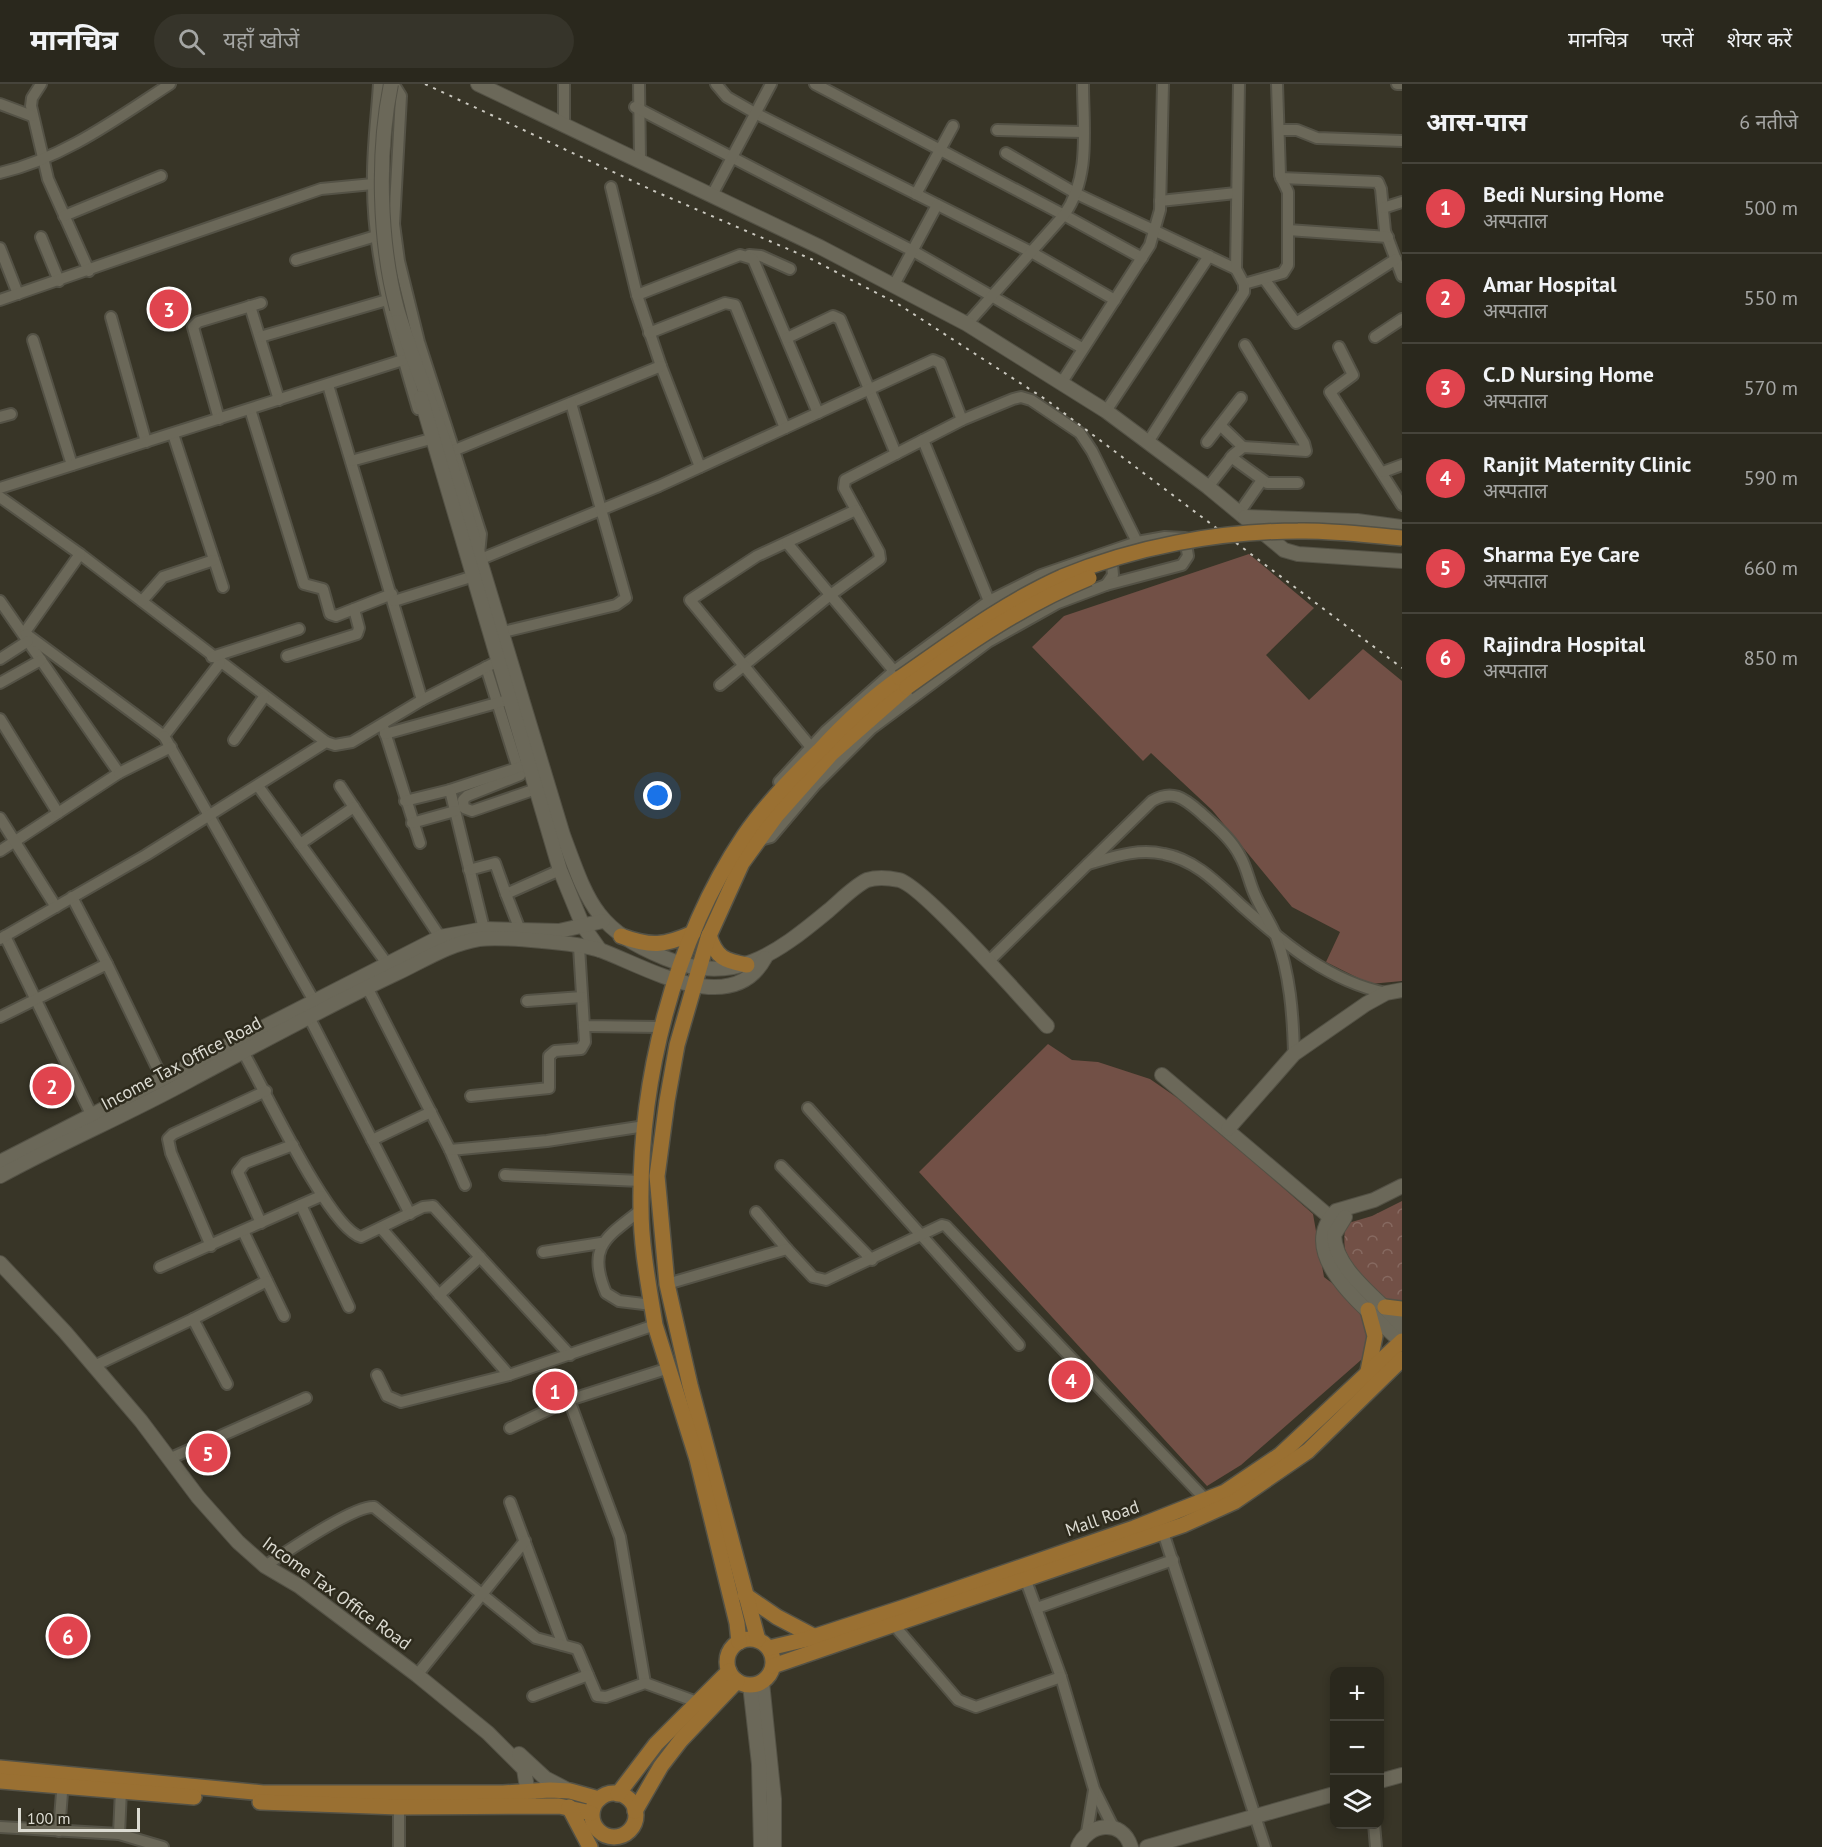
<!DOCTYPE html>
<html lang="hi">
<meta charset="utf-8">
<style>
:root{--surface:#2a281d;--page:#36342a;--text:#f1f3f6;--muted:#a5a6a4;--line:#46443b;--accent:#8bbbb9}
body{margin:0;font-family:"PT Sans","Noto Sans Devanagari",sans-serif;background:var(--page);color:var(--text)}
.controls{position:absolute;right:18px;bottom:18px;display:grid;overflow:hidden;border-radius:12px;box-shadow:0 3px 9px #0003}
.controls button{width:54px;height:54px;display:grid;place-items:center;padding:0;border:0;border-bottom:2px solid var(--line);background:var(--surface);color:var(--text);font:30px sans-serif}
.scale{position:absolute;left:18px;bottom:15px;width:122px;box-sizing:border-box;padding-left:6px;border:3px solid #dcdbd2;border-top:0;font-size:16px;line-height:21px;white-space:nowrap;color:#dcdbd2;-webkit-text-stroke:4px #2e2b1d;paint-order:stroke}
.you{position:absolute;left:658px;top:712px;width:21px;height:21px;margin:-15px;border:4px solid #fff;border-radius:50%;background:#1a73e8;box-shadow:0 0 0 9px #1a73e833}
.badge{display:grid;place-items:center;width:39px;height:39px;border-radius:50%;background:var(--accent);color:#fff;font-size:20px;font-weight:700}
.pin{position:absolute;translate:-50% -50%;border:3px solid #fff;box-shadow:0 2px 6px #0006}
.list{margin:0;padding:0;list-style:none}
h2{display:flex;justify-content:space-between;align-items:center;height:78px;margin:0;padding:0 24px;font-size:26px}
h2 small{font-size:20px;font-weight:400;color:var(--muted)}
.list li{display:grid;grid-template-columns:39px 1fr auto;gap:18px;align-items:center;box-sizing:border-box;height:90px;padding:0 24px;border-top:2px solid var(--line)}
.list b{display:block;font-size:22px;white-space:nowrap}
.list p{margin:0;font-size:20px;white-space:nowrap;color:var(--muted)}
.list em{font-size:20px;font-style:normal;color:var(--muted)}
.icon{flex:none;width:33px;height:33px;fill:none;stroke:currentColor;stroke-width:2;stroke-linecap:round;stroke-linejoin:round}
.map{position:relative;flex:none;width:1402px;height:1763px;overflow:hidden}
header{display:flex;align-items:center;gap:36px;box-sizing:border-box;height:84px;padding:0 30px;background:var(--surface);border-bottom:2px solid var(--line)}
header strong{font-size:28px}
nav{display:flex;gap:33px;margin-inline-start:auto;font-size:21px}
.search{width:420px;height:54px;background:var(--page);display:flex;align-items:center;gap:15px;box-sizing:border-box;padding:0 21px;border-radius:33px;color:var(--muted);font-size:22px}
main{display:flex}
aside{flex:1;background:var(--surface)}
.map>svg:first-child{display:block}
.forest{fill:url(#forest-crowns)}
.park{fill:#725046}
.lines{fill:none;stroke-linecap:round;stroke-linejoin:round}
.street-casing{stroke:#545246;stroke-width:14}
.secondary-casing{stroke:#545246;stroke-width:16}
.primary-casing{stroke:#545246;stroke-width:18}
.street{stroke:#6b6859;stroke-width:10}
.secondary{stroke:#6b6859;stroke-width:14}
.primary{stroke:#9a7032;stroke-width:15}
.rail{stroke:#cbc9c0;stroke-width:2;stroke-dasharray:3 6;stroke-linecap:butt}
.secondary-bridge-casing{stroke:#545246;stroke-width:16;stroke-linecap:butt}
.primary-bridge-casing{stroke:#545246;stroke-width:18;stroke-linecap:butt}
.secondary-bridge{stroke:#6b6859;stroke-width:14}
.primary-bridge{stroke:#9a7032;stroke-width:15}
.labels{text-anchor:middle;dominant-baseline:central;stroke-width:5;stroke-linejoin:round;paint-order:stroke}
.street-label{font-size:18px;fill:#dcdbd2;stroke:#2e2b1d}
</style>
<header>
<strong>मानचित्र</strong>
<div class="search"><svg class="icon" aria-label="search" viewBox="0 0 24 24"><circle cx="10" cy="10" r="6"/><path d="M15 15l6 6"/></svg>यहाँ खोजें</div>
<nav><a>मानचित्र</a><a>परतें</a><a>शेयर करें</a></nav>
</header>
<main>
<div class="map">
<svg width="1402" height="1763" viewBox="0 0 1402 1763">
<defs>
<pattern id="forest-crowns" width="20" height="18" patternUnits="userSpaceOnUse" patternTransform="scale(1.5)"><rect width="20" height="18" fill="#725046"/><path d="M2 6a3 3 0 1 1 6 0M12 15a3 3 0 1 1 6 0" fill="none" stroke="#866960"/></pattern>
</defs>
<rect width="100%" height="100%" fill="#383527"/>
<path class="forest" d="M1402,1117V1221C1379,1217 1355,1189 1346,1168C1343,1160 1345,1148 1345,1140L1372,1132Z"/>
<g class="park">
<path d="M1249,470L1314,524L1266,571L1309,616L1363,565L1402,597V897L1370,900L1326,878L1340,848L1292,823L1212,726L1151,669L1143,677L1032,563L1064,532Z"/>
<path d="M1048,960L1072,976L1098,978L1150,995L1192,1024L1313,1130L1324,1193C1361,1222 1370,1219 1369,1269L1241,1381L1207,1402L919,1088Z"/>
</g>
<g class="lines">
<g class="street-casing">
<g id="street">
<path d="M41,0L32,14L31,22L48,95L89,187"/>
<path d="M379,0C377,33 372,67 373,101C373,178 396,251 418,325"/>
<path d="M387,0L396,4L401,12L394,140L399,177L419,258L481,450L479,470"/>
<path d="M564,0V39"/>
<path d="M639,0L640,75"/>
<path d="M716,0L727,13L755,29L1031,168L1115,216"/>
<path d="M815,0L1064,131L1142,174"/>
<path d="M1397,0H1402"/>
<path d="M0,20L32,32"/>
<path d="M635,23L913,167L1082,264"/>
<path d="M997,46L1082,48"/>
<path d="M1279,46H1297L1317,54L1402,57"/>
<path d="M1006,69L1077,110L1236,185"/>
<path d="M0,89C64,74 116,35 170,0"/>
<path d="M1281,94L1378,98L1381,105L1385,147L1402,192"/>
<path d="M611,103L637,211L661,282L700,383"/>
<path d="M916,110L953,42"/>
<path d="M712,111L771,0"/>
<path d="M1160,117L1236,109"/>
<path d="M1383,124L1402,118"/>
<path d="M64,132L161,92"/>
<path d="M1288,146L1388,153"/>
<path d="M41,153L59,197"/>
<path d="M0,164L18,210"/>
<path d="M749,171L761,172L790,185"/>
<path d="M296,176L376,152"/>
<path d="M1265,196L1296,239L1396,175"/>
<path d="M1244,200L1283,189L1288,181V108L1280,91L1277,0"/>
<path d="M894,201L937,121"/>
<path d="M637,211L740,171L753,175L818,329"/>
<path d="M0,216L321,105L373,100"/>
<path d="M250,222L279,316"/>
<path d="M111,233L146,358"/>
<path d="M967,240L1064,131C1091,93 1083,44 1083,0"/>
<path d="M649,249L725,219L735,221L785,344"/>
<path d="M260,253L387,216"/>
<path d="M1375,253L1402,235"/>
<path d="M787,254L833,232L840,235L896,370"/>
<path d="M33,256L72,381"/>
<path d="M1339,263L1353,291L1330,308L1402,421"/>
<path d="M1062,298L1150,161L1160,126L1163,0"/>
<path d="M328,301L422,616"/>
<path d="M250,325L304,500L323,505L330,530L336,532L392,510"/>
<path d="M1106,327L1209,172"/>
<path d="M0,333L11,330"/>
<path d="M219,335L193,243L198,238L261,219"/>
<path d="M1220,341L1243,363"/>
<path d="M173,350L223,503"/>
<path d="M923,356L989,517"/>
<path d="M1148,358L1244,208V200L1236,185L1239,0"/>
<path d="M1207,358L1241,314"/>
<path d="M455,366L661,282"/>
<path d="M1231,373L1267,399H1298"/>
<path d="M351,377L427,356"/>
<path d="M1383,388L1402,381"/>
<path d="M1208,403L1233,371L1243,363L1306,367L1304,359L1245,261"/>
<path d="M0,404L403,276"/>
<path d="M0,413L80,470L326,658"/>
<path d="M1239,429L1262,396"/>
<path d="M1104,474L1112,480L1113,491L1106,501"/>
<path d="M481,475L659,402L933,276L940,279L962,336"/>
<path d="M0,517L119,689L0,767"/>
<path d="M142,517L163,493L214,476"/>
<path d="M394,517L474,492"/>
<path d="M25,548L80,470"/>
<path d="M503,548L616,521L626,514L571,319"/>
<path d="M26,550L164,652L220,579"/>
<path d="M287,572L357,550L359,544L354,525"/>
<path d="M212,573L299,545"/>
<path d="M0,575L28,557"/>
<path d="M486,583L520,691L467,712L463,716L464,724L472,727L536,705"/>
<path d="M0,599L41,576"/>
<path d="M720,601L829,512L880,475L879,468L844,404L845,396L962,336L1013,315L1021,313L1031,316L1080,349L1092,367L1137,458"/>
<path d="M0,635L58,729"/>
<path d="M384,645L420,759"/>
<path d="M385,650L504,617"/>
<path d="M164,652L314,917"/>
<path d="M234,656L264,613"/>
<path d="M810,662L690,516L757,472L856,426"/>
<path d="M119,689L171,663"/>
<path d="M779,698L826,647L894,587L787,459"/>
<path d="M258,702L388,881"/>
<path d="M340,702L444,859"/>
<path d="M450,706L523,682"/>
<path d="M405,717L450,706L484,845"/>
<path d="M0,734L56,823"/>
<path d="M412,739L455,727"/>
<path d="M757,757L771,753L815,701L871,645L988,558L1058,519L1106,501L1182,481L1188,472L1185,454L1165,453L1137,458L1041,491L989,517L894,587"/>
<path d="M300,760L354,723"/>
<path d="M1088,780C1113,773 1138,764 1164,770C1197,776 1220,802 1243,823C1286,861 1329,897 1386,909"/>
<path d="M469,786L495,779L506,810L560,786"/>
<path d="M506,810L520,846"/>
<path d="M72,813L107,880"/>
<path d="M5,852L92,1032"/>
<path d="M0,855L146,771L326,658L335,661L352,658L422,616L504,574"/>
<path d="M579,863L584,942L660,943"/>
<path d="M988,878L1152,717C1172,705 1184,714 1200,728C1214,741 1231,754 1240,772C1247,784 1249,798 1255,811C1261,825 1270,838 1276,852C1290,890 1293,930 1294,970"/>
<path d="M367,903L450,1066L465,1101"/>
<path d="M527,917L582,913"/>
<path d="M308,931L410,1130"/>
<path d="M0,933L107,880L163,996"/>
<path d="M242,966C263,1002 329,1145 361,1153L423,1123L433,1122L570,1271"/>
<path d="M471,1012L549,1004V972L555,967L581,965L585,958L584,942"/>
<path d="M808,1024L1019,1261"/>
<path d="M372,1056L431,1028"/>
<path d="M450,1066L547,1057L645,1042"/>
<path d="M781,1082L872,1176"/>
<path d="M505,1091L641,1097"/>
<path d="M301,1121L349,1223"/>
<path d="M641,1126C607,1153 586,1162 606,1209L619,1217L652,1221"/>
<path d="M756,1128L787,1165"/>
<path d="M261,1139L238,1088L245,1079L293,1061"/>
<path d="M381,1144L509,1291"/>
<path d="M243,1147L284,1232"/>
<path d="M211,1162L171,1069L168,1055L173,1050L266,1007"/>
<path d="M543,1168L601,1159"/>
<path d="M160,1183L321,1112"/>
<path d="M667,1200L787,1165L813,1193L826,1196L942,1141L946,1142L1206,1416"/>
<path d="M439,1211L480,1173"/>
<path d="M94,1282L193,1235"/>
<path d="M377,1291L387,1312L401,1318L509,1291L655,1241"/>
<path d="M227,1300L193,1235L267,1197"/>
<path d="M569,1316L620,1453L645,1599"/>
<path d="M510,1344L569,1316L669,1284"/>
<path d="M171,1374L306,1314"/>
<path d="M510,1418L563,1561"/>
<path d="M1163,1448L1265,1763"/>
<path d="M265,1482C285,1469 354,1421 374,1423L536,1554L577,1565L597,1612L606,1613L645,1599L697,1618"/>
<path d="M1025,1494L1061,1593L1094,1705L1113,1743"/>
<path d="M1037,1524L1173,1476"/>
<path d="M893,1540L958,1616L976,1623L1061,1593"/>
<path d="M417,1591L525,1457"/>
<path d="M533,1612L588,1591"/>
<path d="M121,1706L119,1750L163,1763"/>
<path d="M399,1723V1763"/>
<path d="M1374,1740L1376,1763"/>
<path d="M0,1743L119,1750"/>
<path d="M59,1747L63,1696"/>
<path d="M1087,1748L1094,1706"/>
</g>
</g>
<g class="secondary-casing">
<g id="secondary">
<path d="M478,0L820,163L967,240L1106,327L1208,403L1284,466L1298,470L1402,477"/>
<path d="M397,225C412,276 433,323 449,374L563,751C588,818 594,845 665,874C733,903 776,870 828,827C840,817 853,803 867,796C877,793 889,794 899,796C922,801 1025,918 1047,942"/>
<path d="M421,314L560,786L583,842L600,866"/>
<path d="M1245,433L1357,437L1402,443"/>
<path d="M1162,991L1338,1140"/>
<path d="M1228,1045L1294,970L1366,920L1386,909L1402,906"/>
<path d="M0,1078L440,853L484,845L559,847L603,837"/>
<path d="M0,1092C62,1058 128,1030 190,996C258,960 325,923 395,890C423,877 448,860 479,855C501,852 579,859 600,866C644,882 731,936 765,874"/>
<path d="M1402,1102L1374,1116L1336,1127C1292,1173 1373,1229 1402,1259"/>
<path d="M1345,1133L1334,1151C1335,1187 1381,1216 1402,1242"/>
<path d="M0,1179L65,1248L141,1337L198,1413L238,1458L265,1482L299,1502L417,1591L488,1649L524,1685L529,1716"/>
<path d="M762,1598L774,1715V1763"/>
<path d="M750,1601L759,1680L761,1763"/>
<path d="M519,1670L545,1694L568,1706"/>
<path d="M1380,1697L1402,1691"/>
<path d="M1078,1763C1088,1739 1122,1734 1131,1763"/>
<path d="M1147,1763L1334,1710"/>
</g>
</g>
<g class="primary-casing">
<g id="primary">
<path d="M709,851C716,874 725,877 747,881"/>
<path d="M621,852C651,863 664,862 693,849"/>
<path d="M1385,1223L1402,1225"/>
<path d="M1368,1287L1375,1252L1368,1226"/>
<path d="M745,1511L777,1533L815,1553"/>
<circle cx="750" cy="1578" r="23"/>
<path d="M758,1556L690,1301L667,1200L657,1092L667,1017L677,961L708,854L742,779L776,732L832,669L907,603"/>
<path d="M739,1558L737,1539L697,1375L655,1241C649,1203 641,1163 641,1124C639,998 673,858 744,752C765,721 792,693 819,667C844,640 870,615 900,594"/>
<path d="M769,1564L807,1555L905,1523L1134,1444L1225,1408L1280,1371L1402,1257"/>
<path d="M773,1582L1183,1441L1234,1418L1308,1367L1402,1275"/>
<path d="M0,1684L263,1709H503L550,1706L570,1707L599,1715"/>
<path d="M0,1697L194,1713"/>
<circle cx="614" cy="1731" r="22"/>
<path d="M618,1710L656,1660L729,1587"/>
<path d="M260,1718L399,1723L559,1722L591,1729"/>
<path d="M569,1723L590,1763"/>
<path d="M635,1727L661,1682L681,1656L737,1597"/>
</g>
</g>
<use href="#street" class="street"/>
<use href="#secondary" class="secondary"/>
<use href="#primary" class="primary"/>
<path class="rail" d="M425,0L654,107L811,175L898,220L1048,317L1402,584"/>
<g class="secondary-bridge-casing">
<path id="secondary-bridge" d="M391,0C377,68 379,158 397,225"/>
</g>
<g class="primary-bridge-casing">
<g id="primary-bridge">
<path d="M900,594C952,558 1004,519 1062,493C1134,463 1219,447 1298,447C1332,446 1367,451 1402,454"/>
<path d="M907,603C965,561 1023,521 1089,494"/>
</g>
</g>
<use href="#secondary-bridge" class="secondary-bridge"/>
<use href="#primary-bridge" class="primary-bridge"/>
</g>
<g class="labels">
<g class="street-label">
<text transform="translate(181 979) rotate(-28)">Income Tax Office Road</text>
<text transform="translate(1102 1434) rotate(-19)">Mall Road</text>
<text transform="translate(337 1509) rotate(36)">Income Tax Office Road</text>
</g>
</g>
</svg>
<div class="controls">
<button>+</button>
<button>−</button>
<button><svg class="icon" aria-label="layers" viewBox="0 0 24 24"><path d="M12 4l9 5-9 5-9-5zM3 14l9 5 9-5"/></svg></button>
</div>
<div class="scale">100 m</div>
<div class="you"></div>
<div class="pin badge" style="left:555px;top:1307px;background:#e0444e">1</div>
<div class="pin badge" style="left:52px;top:1002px;background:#e0444e">2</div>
<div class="pin badge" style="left:169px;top:225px;background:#e0444e">3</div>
<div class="pin badge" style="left:1071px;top:1296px;background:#e0444e">4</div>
<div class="pin badge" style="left:208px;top:1369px;background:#e0444e">5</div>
<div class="pin badge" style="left:68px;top:1552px;background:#e0444e">6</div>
</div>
<aside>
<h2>आस-पास<small>6 नतीजे</small></h2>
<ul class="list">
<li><span class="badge" style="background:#e0444e">1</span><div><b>Bedi Nursing Home</b><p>अस्पताल</p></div><em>500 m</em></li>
<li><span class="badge" style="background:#e0444e">2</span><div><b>Amar Hospital</b><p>अस्पताल</p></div><em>550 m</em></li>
<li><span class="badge" style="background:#e0444e">3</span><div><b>C.D Nursing Home</b><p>अस्पताल</p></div><em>570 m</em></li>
<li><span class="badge" style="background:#e0444e">4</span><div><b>Ranjit Maternity Clinic</b><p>अस्पताल</p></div><em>590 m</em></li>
<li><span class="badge" style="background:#e0444e">5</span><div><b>Sharma Eye Care</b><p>अस्पताल</p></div><em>660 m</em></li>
<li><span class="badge" style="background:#e0444e">6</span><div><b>Rajindra Hospital</b><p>अस्पताल</p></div><em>850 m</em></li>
</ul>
</aside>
</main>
